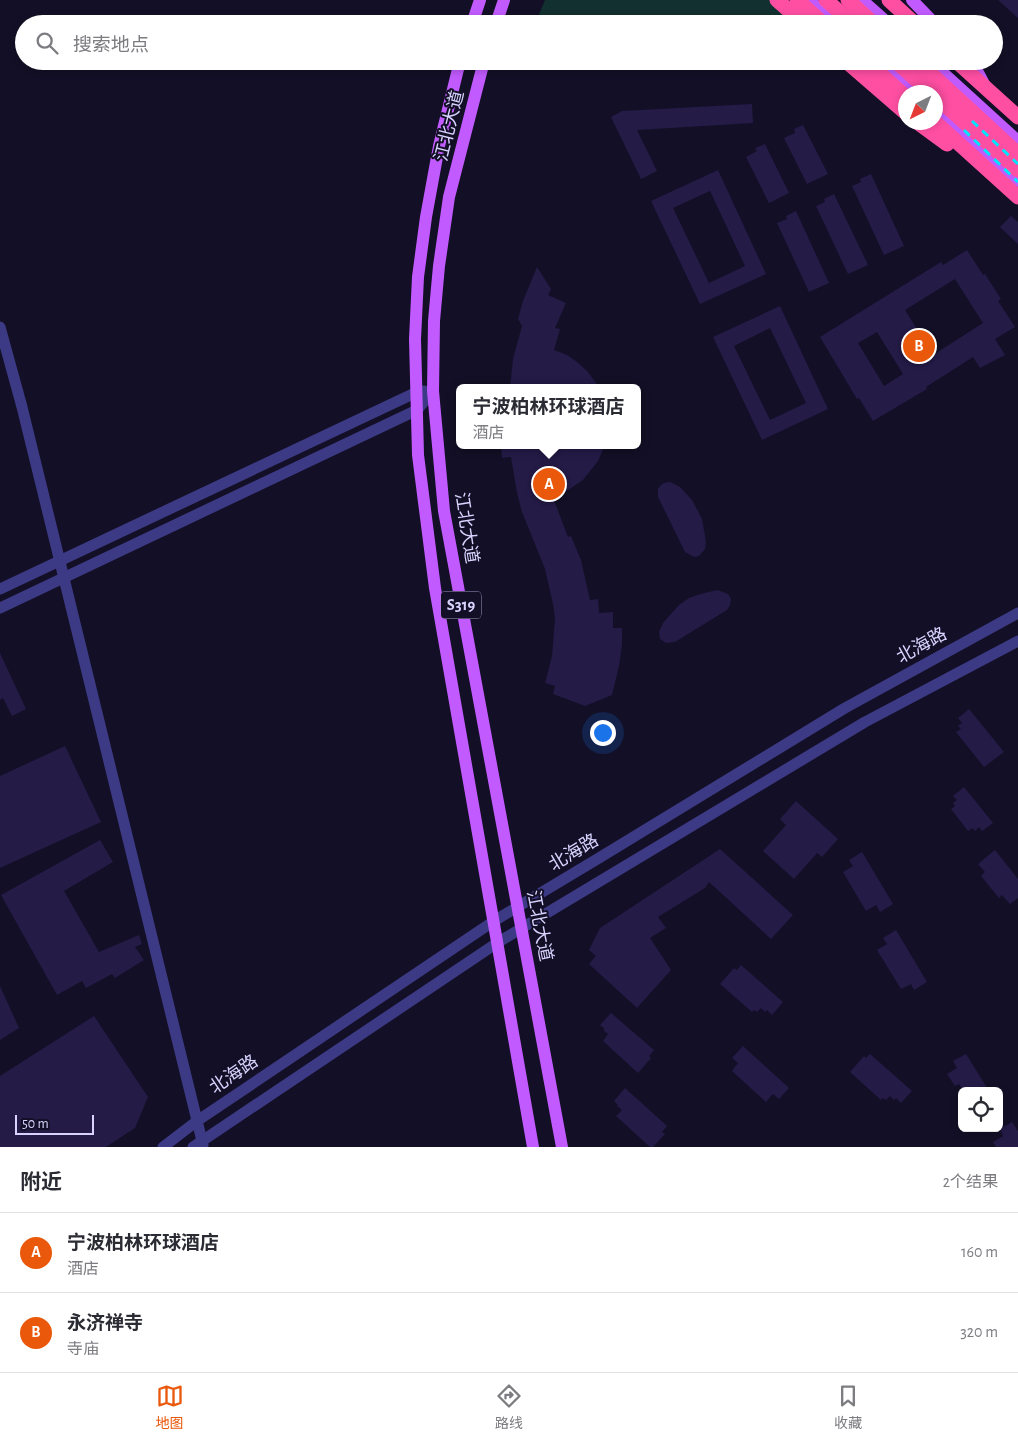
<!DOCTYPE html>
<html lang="zh">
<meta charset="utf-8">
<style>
:root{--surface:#fff;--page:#f7f7f7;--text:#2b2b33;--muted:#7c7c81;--line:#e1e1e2;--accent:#ea580c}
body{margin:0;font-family:"Alegreya Sans","Noto Sans SC",sans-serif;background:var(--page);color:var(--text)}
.controls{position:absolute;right:15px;bottom:15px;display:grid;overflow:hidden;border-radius:8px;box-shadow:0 2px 8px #0003}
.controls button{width:45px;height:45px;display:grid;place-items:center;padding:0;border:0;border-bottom:1px solid var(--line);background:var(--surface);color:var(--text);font:25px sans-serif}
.compass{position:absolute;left:898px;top:85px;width:45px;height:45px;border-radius:50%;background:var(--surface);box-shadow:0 2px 8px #0003;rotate:222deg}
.scale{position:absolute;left:15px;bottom:12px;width:79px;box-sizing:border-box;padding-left:5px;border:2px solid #d9d4ff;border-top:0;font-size:14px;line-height:18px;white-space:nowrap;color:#d9d4ff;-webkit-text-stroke:4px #130f26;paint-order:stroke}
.you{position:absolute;left:602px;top:732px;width:18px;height:18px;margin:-12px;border:4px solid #fff;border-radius:50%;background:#1a73e8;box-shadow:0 0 0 8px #1a73e833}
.badge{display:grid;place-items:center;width:32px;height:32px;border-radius:50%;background:var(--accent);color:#fff;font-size:16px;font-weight:700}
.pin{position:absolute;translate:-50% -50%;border:2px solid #fff;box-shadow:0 1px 5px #0006}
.popup{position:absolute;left:456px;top:384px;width:185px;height:65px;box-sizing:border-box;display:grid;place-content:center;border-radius:8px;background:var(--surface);filter:drop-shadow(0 1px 4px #0005);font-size:16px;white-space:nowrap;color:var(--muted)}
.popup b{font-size:19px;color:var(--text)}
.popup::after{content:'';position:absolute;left:50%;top:100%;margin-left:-10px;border:10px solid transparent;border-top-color:var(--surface)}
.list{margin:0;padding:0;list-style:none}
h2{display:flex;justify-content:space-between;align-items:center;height:65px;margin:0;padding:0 20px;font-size:21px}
h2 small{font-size:16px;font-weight:400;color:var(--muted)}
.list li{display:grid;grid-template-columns:32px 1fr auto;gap:15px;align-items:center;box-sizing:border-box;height:80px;padding:0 20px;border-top:1px solid var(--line)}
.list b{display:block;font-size:19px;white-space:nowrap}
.list p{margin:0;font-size:16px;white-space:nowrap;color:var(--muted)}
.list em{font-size:16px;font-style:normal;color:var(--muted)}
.icon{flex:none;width:28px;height:28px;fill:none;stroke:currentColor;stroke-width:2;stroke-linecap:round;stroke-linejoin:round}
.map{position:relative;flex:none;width:1018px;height:1147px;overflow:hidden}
.search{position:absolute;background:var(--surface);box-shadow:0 2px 8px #0003;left:15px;right:15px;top:15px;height:55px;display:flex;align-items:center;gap:12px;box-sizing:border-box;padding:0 18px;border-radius:28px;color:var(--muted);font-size:19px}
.sheet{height:225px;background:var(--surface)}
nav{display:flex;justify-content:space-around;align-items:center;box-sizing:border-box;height:70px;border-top:1px solid var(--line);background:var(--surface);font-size:14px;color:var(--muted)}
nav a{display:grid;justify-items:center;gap:2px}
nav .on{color:var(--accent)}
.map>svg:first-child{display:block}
.green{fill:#12302f}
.building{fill:#241b47;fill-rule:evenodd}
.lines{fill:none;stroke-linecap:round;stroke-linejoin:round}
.minor{stroke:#3d3a85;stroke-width:11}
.major{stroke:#c25bff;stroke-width:12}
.highway{stroke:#ff4fa3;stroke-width:15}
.rail{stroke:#00e5ff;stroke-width:3;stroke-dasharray:8 6;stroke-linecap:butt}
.highway-bridge{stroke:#ff4fa3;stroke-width:15}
.labels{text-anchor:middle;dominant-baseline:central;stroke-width:4;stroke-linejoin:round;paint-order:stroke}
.shield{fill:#130f26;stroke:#9e99be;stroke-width:1}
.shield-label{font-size:16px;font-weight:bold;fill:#d9d4ff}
.street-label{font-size:18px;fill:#d9d4ff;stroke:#130f26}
</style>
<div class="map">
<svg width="1018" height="1147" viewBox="0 0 1018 1147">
<rect width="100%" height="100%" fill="#130f26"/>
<path class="green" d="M545,0H782L811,24H535Z"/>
<g class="building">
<path d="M998,0H1018V18Z"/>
<path d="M752,104L753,123L637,130L657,171L641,179L611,117L622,111Z"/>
<path d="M803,125L828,174L807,184L784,138L795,133L794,129Z"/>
<path d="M765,144L789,193L769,203L746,157L757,151L755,148Z"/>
<path d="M718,170L766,274L700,304L651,201ZM710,191L745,266L709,283L673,208Z"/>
<path d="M871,174L904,246L884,255L852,186L861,182L860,179Z"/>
<path d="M834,194L868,265L848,274L816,206L825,202L824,199Z"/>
<path d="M796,211L829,283L809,292L777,223L787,219L786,216Z"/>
<path d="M1011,216L1018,222V244L1000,227Z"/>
<path d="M967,250L983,275L985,274L1001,299L998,301L1015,327L995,339L1005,355L980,368L973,357L926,387L927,389L873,421L859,398L857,399L820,337L941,262L943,265ZM955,279L983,323L933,355L905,310ZM877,332L903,374L884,386L858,343Z"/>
<path d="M537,267L551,289L548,295L566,303L555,328L560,329L554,350L567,355L577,362L587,371L600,388H510L513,359L522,326L518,319L523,301Z"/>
<path d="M780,306L828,409L762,440L713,337ZM770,328L806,403L770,420L734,346Z"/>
<path d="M501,445H605L598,461L583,480L562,494L552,495L568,537L571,536L581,560L590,600L598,599L599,613L613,612V628H622V645L619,666L612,695L585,706L553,694L555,686L545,683L552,656L555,618L553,604L545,569L522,512L517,493L511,457L502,458Z"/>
<path d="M670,482L680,487L692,500L702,519L706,542L705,549L699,556L694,557L685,552L658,497V489L661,485L664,483Z"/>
<path d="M718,590L728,594L731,599L730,605L727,610L675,642L666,643L660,639L659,632L663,623L679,605L689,598L704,593Z"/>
<path d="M0,653L26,709L12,716L3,698L0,700Z"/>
<path d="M969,709L1004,752L984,767L956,732L961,729L958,726L962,723L958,718Z"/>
<path d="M65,746L101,822L0,868V776Z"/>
<path d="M964,787L993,823L982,831L979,827L975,831L973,828L968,831L951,809L955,806L953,803L957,800L953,796Z"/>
<path d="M796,801L838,839L822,857L817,853L794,879L763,851L786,825L780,819Z"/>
<path d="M100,840L113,862L64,891L99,952L139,935L142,944L135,947L144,960L115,978L112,974L86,988L82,981L57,995L1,895Z"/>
<path d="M720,849L793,915L771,939L709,882L705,888L658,917L666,928L650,938L671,970L637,1008L589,964L596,956L589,950L600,928Z"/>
<path d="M995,850L1018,879V898L1010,904L1002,895L999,898L981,876L985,872L978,864Z"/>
<path d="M862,852L893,904L880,912L876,905L866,911L843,872L853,866L849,860Z"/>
<path d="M896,930L927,982L914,990L911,984L901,989L877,950L887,944L883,938Z"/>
<path d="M741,965L783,1002L772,1015L767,1010L765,1012L761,1008L757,1012L754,1010L752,1012L720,984L734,968L737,970Z"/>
<path d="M0,986L19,1028L0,1040Z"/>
<path d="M611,1013L654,1050L649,1056L651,1058L638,1073L603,1041L608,1034L603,1030L605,1029L600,1025Z"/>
<path d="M94,1016L148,1097L135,1128L106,1147H0V1076Z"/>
<path d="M743,1046L789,1088L779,1099L773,1094L766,1102L732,1071L738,1063L732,1058Z"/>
<path d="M870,1054L912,1091L901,1103L896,1098L894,1100L890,1096L886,1100L883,1098L881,1100L850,1072L864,1056L866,1058Z"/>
<path d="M966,1054L989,1091H963L959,1084L955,1086L947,1074L957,1068L953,1061Z"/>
<path d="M625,1088L667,1126L662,1132L665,1134L653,1147H650L616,1116L622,1110L617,1106L618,1105L614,1101Z"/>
<path d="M1012,1122L1018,1131V1147H996L993,1142L1003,1136L1000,1129Z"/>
</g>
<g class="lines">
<g class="minor">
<path d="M0,327L22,407L203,1145"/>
<path d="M0,589L417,392L424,391"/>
<path d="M0,608L417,410L433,391"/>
<path d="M163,1147L197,1121L494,921L599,858L845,708L1018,613"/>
<path d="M193,1147L497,943L865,722L1018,641"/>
</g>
<g class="major">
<path d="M809,0L836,24"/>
<path d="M862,0L889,24"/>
<path d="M912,0L935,24"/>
<path d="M472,24L480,0"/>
<path d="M496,24L504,0"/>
<path d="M460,61L439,146L426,217L418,277L415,339L418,455L435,588L533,1147"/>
<path d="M484,61L449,197L439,266L434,321L433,391L444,511L562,1147"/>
<path d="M879,61L916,92"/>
<path d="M930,61L1018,141"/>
<path d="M972,61L984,84"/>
<path d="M936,109L1018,181"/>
</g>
<g class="highway">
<path d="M777,0L804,24"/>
<path d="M797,0L824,24"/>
<path d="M826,0L853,24"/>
<path d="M848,0L874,24"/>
<path d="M889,0L915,24"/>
<path d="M895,61L930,92"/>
<path d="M917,61L1018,154"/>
<path d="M936,97L1018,170"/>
<path d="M917,122L947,144"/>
<path d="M935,122L1018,197"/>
</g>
<g class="rail">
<path d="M972,121L1018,164"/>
<path d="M964,130L1018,182"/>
</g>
<g class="highway-bridge">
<path d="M846,61L906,113"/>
<path d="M866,61L906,97"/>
<path d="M956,61L1018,117"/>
</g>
</g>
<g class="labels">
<rect class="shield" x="441" y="591.5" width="40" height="27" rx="4"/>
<g class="shield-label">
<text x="461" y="605">S319</text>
</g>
<g class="street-label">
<text transform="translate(450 126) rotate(-76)">江北大道</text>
<text transform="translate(466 528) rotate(81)">江北大道</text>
<text transform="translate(922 646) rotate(-29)">北海路</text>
<text transform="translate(574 853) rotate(-31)">北海路</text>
<text transform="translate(539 926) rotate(79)">江北大道</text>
<text transform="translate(234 1075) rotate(-34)">北海路</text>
</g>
</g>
</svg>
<div class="controls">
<button><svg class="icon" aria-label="locate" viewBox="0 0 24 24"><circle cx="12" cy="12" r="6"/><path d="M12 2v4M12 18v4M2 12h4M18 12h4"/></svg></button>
</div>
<svg class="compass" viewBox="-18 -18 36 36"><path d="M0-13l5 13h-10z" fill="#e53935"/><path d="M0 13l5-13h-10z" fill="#7c7c81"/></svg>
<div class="scale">50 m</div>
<div class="you"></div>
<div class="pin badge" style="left:549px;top:484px">A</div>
<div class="popup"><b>宁波柏林环球酒店</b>酒店</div>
<div class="pin badge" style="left:919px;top:346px">B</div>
<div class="search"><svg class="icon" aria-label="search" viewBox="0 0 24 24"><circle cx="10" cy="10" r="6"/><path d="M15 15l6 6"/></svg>搜索地点</div>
</div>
<section class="sheet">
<h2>附近<small>2个结果</small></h2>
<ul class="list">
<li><span class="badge">A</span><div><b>宁波柏林环球酒店</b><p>酒店</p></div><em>160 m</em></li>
<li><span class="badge">B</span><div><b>永济禅寺</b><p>寺庙</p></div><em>320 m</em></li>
</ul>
</section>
<nav>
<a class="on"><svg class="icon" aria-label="map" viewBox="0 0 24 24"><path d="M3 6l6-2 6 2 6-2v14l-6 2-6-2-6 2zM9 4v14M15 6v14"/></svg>地图</a>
<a><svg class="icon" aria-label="directions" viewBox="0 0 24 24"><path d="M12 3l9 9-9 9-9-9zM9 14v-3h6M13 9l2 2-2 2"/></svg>路线</a>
<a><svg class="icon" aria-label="saved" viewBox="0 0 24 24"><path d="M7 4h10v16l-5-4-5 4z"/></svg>收藏</a>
</nav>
